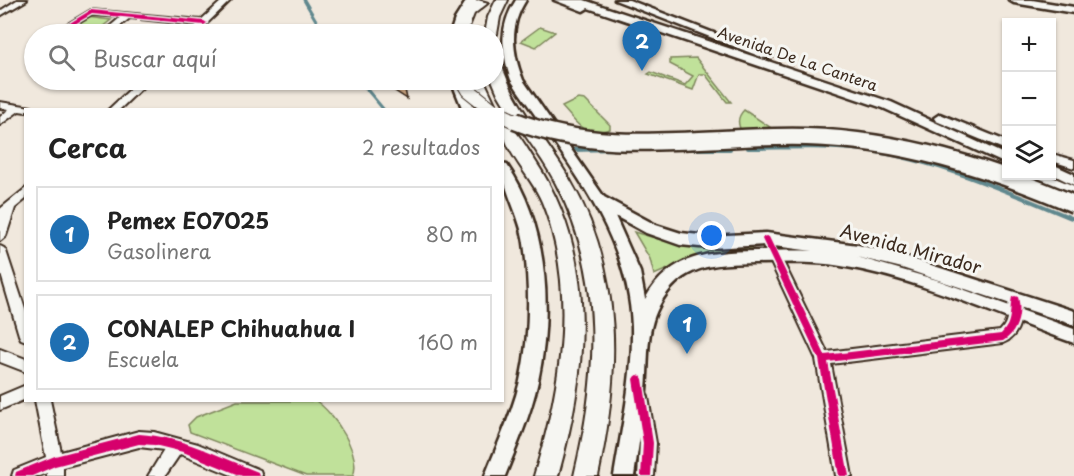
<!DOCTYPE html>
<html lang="es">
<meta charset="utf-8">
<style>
:root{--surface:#fff;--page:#f6f6f6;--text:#222;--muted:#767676;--line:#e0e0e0;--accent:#1f6fb2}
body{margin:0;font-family:"Playpen Sans",sans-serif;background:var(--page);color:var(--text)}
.controls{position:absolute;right:18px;top:18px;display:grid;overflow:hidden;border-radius:0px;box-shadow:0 2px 4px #0004}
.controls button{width:54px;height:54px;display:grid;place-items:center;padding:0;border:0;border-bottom:2px solid var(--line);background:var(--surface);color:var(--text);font:30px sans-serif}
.you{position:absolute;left:712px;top:236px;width:21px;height:21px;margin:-15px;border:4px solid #fff;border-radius:50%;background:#1a73e8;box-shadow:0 0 0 9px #1a73e833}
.badge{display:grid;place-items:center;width:39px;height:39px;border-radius:50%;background:var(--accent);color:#fff;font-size:20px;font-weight:700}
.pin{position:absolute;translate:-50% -50px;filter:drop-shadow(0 2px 3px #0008)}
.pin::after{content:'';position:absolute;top:32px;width:21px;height:18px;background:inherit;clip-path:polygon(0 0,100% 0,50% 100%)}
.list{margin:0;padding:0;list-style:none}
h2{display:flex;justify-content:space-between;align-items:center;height:78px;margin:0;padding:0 24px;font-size:26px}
h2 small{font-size:20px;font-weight:400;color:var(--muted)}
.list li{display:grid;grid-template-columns:39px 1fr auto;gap:18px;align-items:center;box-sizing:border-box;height:96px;margin:0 12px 12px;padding:0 12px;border:2px solid var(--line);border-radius:0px}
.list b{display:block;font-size:22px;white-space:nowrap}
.list p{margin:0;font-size:20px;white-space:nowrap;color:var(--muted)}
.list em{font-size:20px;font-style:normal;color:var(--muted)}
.icon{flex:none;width:33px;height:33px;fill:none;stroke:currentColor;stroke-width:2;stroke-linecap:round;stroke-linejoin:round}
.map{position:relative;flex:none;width:1074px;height:476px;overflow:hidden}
.search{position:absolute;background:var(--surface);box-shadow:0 2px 4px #0004;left:24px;top:24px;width:480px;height:66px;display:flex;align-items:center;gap:15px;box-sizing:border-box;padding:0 21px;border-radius:33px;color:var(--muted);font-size:22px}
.panel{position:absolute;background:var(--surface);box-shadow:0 2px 4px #0004;left:24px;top:108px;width:480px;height:294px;border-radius:0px}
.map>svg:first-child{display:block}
.green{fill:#c0e19a;stroke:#7e865c;stroke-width:1.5}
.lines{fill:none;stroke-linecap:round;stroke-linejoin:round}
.stream-far1{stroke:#61888e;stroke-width:3}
.stream{stroke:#61888e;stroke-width:4}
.building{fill:#dab28b;stroke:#3b2a1e;stroke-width:1.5}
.minor-casing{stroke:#3b2a1e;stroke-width:4}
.major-casing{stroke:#3b2a1e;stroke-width:5}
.highway-casing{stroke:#3b2a1e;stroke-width:4}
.minor{fill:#f6f6f2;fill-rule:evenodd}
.major{fill:#f6f6f2;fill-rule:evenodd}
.highway{fill:#f6f6f2;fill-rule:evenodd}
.highway-bridge-far1-casing{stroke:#3b2a1e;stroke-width:16;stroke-linecap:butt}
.highway-bridge-casing{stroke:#3b2a1e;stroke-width:21;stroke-linecap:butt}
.highway-bridge-far1{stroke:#f6f6f2;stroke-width:14}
.highway-bridge{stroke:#f6f6f2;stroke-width:16}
.cycleway-casing{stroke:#f6f6f2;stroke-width:3}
.cycleway{fill:#d6006c;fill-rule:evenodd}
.labels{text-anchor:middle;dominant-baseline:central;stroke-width:6;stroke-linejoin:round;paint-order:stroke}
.far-street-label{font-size:15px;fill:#3b2a1e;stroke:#f6f6f2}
.street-label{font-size:18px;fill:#3b2a1e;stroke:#f6f6f2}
</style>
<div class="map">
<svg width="1074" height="476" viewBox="0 0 1074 476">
<rect width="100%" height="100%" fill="#f0e8dd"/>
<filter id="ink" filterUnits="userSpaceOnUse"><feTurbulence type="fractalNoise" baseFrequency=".0167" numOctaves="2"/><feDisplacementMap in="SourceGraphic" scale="12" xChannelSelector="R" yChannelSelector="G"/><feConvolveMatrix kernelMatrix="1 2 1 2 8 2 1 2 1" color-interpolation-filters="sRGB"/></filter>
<g filter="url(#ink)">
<g class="green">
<path d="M87,17L111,20L93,34H63Z"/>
<path d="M540,27L555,32L536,47L521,41Z"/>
<path d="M696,58L731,102H727L705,74H699L693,90L648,74L651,72L685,85L693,76L670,64V59Z"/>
<path d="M578,99L585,100L610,125V129C582,137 580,126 562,107Z"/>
<path d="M744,110L770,127L757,139L743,137C739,126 735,119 744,110Z"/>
<path d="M634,232L686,247L750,245L753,248L752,251L707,252L654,275L650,259Z"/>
<path d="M237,401H316C334,413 362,454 353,476H306L190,432L188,425L196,417Z"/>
</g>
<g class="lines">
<g class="stream-far1">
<path d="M304,0L324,34"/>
<path d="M359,80L384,110"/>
</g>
<g class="stream">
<path d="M748,148C789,148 830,145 871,151C942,162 1008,192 1074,219"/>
<path d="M686,149H730"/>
<path d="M571,150L621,149"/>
</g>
</g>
<path class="building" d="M403,80L407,99L381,82L400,80Z"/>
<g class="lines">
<g class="minor-casing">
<g id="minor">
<path d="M17,0H27L0,16V11Z"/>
<path d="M223,0H231L196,34H188L197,25L130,18L110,34H101L121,17L92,15L60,34H51L91,10L201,20Z"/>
<path d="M140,80H150L119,110H108Z"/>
<path d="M0,102L31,107L36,110H26V112L19,111L0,125V117L9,109L0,108Z"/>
<path d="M1052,154L1074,160V168L1052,161Z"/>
<path d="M26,188V199L15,208L6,236L0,241V209Z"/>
<path d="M766,234L770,236L772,239L827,352L1000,331C1011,321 1006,308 1010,295L1015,294L1020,295L1022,299C1022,315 1021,336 1003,343L831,364L852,476H836L816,359L760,239L762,236Z"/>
<path d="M0,246L4,248L6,251L26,312V341L21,339L19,335L0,271Z"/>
<path d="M0,349L26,359V372L0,362Z"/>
<path d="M26,385V399L0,410V396Z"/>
<path d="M641,390L646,392L648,397L656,443L654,476H638L640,443L634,397L636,392Z"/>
<path d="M35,400H50L61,452L139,431L154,432L198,444L260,470L262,476H234L180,454L165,476H148L164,450L139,447L63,467V476H47V473L39,476H12L14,470L46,457Z"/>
</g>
</g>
<g class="major-casing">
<g id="major">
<path d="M467,0H477L465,19L460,34H450L455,19Z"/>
<path d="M516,0H526C509,26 512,52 523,80L604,197L656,225L681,233L709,236L766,233L858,245L903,256L1074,311V325L902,268L857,257L937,280L1074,329V343C1000,317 918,278 841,266C813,261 784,263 755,263C713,264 681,264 659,306C645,332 649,362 646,390C643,419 638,448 634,476H614C622,427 633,377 632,327C629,230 561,156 511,80C501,51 499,26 516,0ZM615,216L646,233L680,245L709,248L766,245L813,251C794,250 776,251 757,251C710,252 671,253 645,299L640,272Z"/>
<path d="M554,0H584L891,102L1006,155V164L883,108L588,8L583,11Z"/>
<path d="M615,0H629L773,56L764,58Z"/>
<path d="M1009,0H1032L1074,7V13L1014,3Z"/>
<path d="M451,80H462L475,110H463Z"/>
<path d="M940,114L1006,141V150L936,121L934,118Z"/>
<path d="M502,164L507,165C548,224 553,311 538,381C531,414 517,445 505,476H485C497,445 512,414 520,381C530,336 530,288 524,243C520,215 502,188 502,164Z"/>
<path d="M1052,164L1074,174V185L1052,174Z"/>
<path d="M1032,176H1050L1074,186V197L1034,179Z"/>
</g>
</g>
<g class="highway-casing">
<g id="highway">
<path d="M478,0L488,3L474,14L466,34H454L465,9Z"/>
<path d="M496,0H508L500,17L497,34L494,37V34H485L488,17Z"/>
<path d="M494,59L501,63C515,108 547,140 570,180C624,272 620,375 598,476H574C598,376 605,276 555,182C539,151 515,124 498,94L492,80Z"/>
<path d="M470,80H484L498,110H483Z"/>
<path d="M502,121C515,125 527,149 534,159C599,255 588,370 558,476H534C561,388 578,290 542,202C531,175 502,151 502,121Z"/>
</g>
</g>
<use href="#minor" class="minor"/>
<use href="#major" class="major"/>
<use href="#highway" class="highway"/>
<g class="highway-bridge-far1-casing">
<g id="highway-bridge-far1">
<path d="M462,80L468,90L493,110"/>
<path d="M502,115L519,123"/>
</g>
</g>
<g class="highway-bridge-casing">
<path id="highway-bridge" d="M515,121C608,158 710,134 807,137C901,140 988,167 1074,204"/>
</g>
<use href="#highway-bridge-far1" class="highway-bridge-far1"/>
<use href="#highway-bridge" class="highway-bridge"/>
<g class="cycleway-casing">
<g id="cycleway">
<path d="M91,10L204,21L207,23L204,25L92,14L58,34H52Z"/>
<path d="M766,236L769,237L770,239L825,355L1001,334C1013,322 1009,311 1012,297L1015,296L1018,297C1022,312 1018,333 1003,341L828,362L849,476H839L819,359L762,239L763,237Z"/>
<path d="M638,375L641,376L643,379L653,443L651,476H641L643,443L633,379L635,376Z"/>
<path d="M139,434C182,437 219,456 258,472L259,476H242L183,452L154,445L139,444L55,466L32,476H15L16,472L55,456Z"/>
</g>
</g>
<use href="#cycleway" class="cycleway"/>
</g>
</g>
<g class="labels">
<g class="far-street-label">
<text transform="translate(798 58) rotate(19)">Avenida De La Cantera</text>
</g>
<g class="street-label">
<text transform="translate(911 248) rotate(15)">Avenida Mirador</text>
</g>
</g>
</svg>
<div class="controls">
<button>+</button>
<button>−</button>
<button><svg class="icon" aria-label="layers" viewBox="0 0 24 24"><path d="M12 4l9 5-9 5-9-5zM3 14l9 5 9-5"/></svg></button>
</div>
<div class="you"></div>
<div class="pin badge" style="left:687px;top:354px">1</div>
<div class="pin badge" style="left:642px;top:71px">2</div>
<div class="search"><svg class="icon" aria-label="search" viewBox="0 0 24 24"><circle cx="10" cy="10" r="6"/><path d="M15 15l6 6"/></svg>Buscar aquí</div>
<section class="panel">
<h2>Cerca<small>2 resultados</small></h2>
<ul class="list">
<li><span class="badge">1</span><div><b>Pemex E07025</b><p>Gasolinera</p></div><em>80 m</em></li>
<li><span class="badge">2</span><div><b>CONALEP Chihuahua I</b><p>Escuela</p></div><em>160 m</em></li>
</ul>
</section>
</div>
